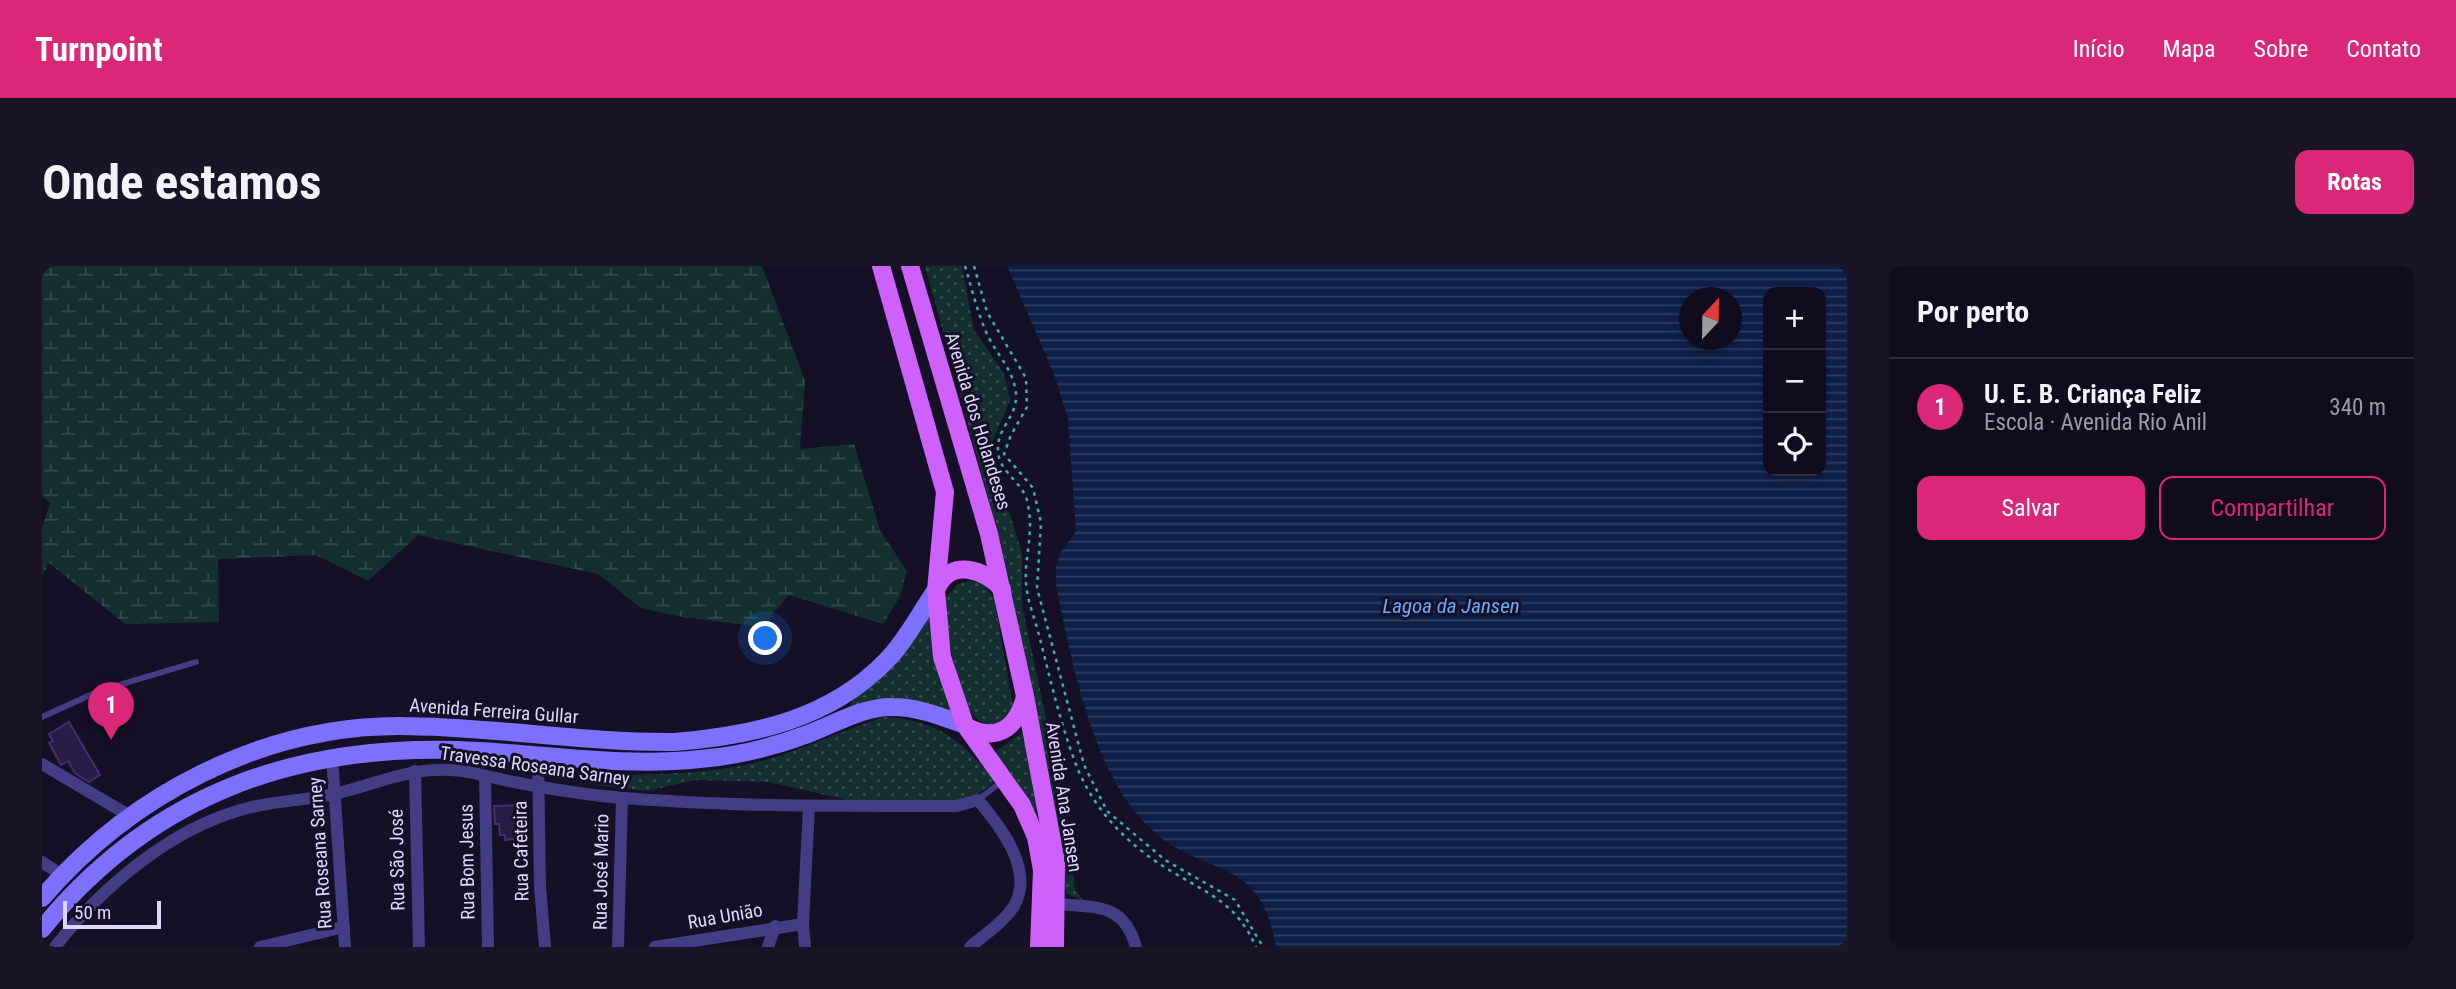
<!DOCTYPE html>
<html lang="pt">
<meta charset="utf-8">
<style>
:root{--surface:#100c1d;--page:#191526;--text:#f1f3f6;--muted:#9c9ba4;--line:#302c3b;--accent:#db2777}
body{margin:0;font-family:"Roboto Condensed",sans-serif;background:var(--page);color:var(--text)}
.controls{position:absolute;right:21px;top:21px;display:grid;overflow:hidden;border-radius:14px;box-shadow:0 4px 10px #0003}
.controls button{width:63px;height:63px;display:grid;place-items:center;padding:0;border:0;border-bottom:2px solid var(--line);background:var(--surface);color:var(--text);font:35px sans-serif}
.compass{position:absolute;left:1637px;top:21px;width:63px;height:63px;border-radius:50%;background:var(--surface);box-shadow:0 4px 10px #0003;rotate:22deg}
.scale{position:absolute;left:21px;bottom:18px;width:98px;box-sizing:border-box;padding-left:7px;border:4px solid #ded6fe;border-top:0;font-size:19px;line-height:24px;white-space:nowrap;color:#ded6fe;-webkit-text-stroke:5px #161027;paint-order:stroke}
.you{position:absolute;left:724px;top:373px;width:24px;height:24px;margin:-18px;border:5px solid #fff;border-radius:50%;background:#1a73e8;box-shadow:0 0 0 10px #1a73e833}
.badge{display:grid;place-items:center;width:46px;height:46px;border-radius:50%;background:var(--accent);color:#fff;font-size:23px;font-weight:700}
.pin{position:absolute;translate:-50% -58px;filter:drop-shadow(0 2px 4px #0008)}
.pin::after{content:'';position:absolute;top:37px;width:24px;height:21px;background:inherit;clip-path:polygon(0 0,100% 0,50% 100%)}
.list{margin:0;padding:0;list-style:none}
h2{display:flex;justify-content:space-between;align-items:center;height:91px;margin:0;padding:0 28px;font-size:30px}
h2 small{font-size:23px;font-weight:400;color:var(--muted)}
.list li{display:grid;grid-template-columns:46px 1fr auto;gap:21px;align-items:center;box-sizing:border-box;height:98px;padding:0 28px;border-top:2px solid var(--line)}
.list b{display:block;font-size:26px;white-space:nowrap}
.list p{margin:0;font-size:23px;white-space:nowrap;color:var(--muted)}
.list em{font-size:23px;font-style:normal;color:var(--muted)}
.actions{display:flex;gap:14px;padding:21px 28px}
.actions a{flex:1;padding:16px 0;border:2px solid var(--accent);border-radius:14px;text-align:center;font-size:24px;color:var(--accent)}
.actions .main{background:var(--accent);color:#fff}
.icon{flex:none;width:38px;height:38px;fill:none;stroke:currentColor;stroke-width:2;stroke-linecap:round;stroke-linejoin:round}
.map{position:relative;flex:none;width:1805px;height:681px;overflow:hidden;border-radius:14px}
header{display:flex;align-items:center;gap:42px;box-sizing:border-box;height:98px;padding:0 35px;background:var(--accent);color:#fff}
header strong{font-size:33px}
nav{display:flex;gap:38px;margin-inline-start:auto;font-size:24px}
.intro{display:flex;align-items:center;justify-content:space-between;box-sizing:border-box;height:168px;padding:0 42px}
h1{margin:0;font-size:49px}
.button{padding:18px 32px;border-radius:14px;background:var(--accent);color:#fff;font-size:24px;font-weight:700}
main{display:flex;gap:42px;padding:0 42px}
aside{flex:1;background:var(--surface);border-radius:14px;box-shadow:0 4px 10px #0003}
.map>svg:first-child{display:block}
.grass{fill:url(#grass-dots)}
.wetland{fill:url(#wetland-marsh)}
.water{fill:url(#water-rules);fill-rule:evenodd}
.building{fill:#281c47;stroke:#412f73;stroke-width:2}
.lines{fill:none;stroke-linecap:round;stroke-linejoin:round}
.path{stroke:#32b4b7;stroke-width:2.5;stroke-dasharray:3.5 5;stroke-linecap:butt}
.lane{stroke:#443c85;stroke-width:6}
.street{stroke:#443c85;stroke-width:12}
.secondary{stroke:#7e6ffc;stroke-width:18}
.primary{stroke:#ce60fc;stroke-width:18}
.labels{text-anchor:middle;dominant-baseline:central;stroke-width:6;stroke-linejoin:round;paint-order:stroke}
.street-label{font-size:19px;fill:#ded6fe;stroke:#161027}
.water-label{font-size:21px;font-style:italic;fill:#66abfc;stroke:#161027}
</style>
<header>
<strong>Turnpoint</strong>
<nav><a>Início</a><a>Mapa</a><a>Sobre</a><a>Contato</a></nav>
</header>
<div class="intro"><h1>Onde estamos</h1><a class="button">Rotas</a></div>
<main>
<div class="map">
<svg width="1805" height="681" viewBox="0 0 1805 681">
<defs>
<pattern id="grass-dots" width="8" height="8" patternUnits="userSpaceOnUse" patternTransform="scale(1.75)"><rect width="8" height="8" fill="#132f30"/><path d="M2 2h.1M6 6h.1" fill="none" stroke="#354c4f" stroke-width="1.8" stroke-linecap="round"/></pattern>
<pattern id="wetland-marsh" width="20" height="14" patternUnits="userSpaceOnUse" patternTransform="scale(1.75)"><rect width="20" height="14" fill="#132f30"/><path d="M1 5h8M5 5V1M11 12h8M15 12V8" fill="none" stroke="#354c4f"/></pattern>
<pattern id="water-rules" width="6" height="5" patternUnits="userSpaceOnUse" patternTransform="scale(1.75)"><rect width="6" height="5" fill="#0d1f48"/><path d="M0 2.5h6" fill="none" stroke="#303f63"/></pattern>
</defs>
<rect width="100%" height="100%" fill="#161027"/>
<g class="grass">
<path d="M883,0H920L932,64L961,106L965,119L968,135L947,183L980,287V339L1024,545L1033,624L1041,634L1025,628L1022,619L1018,572L1010,522L959,278Z"/>
<path d="M930,314L942,319L952,332L971,439C967,450 963,459 949,459C912,457 905,359 904,331L916,318Z"/>
<path d="M884,349L889,351L893,394L910,447L808,442L811,431Z"/>
<path d="M842,451C896,454 919,474 953,514L944,523L922,534L810,535L727,516L653,514L605,525L554,519L556,510C607,508 661,509 711,497C757,486 798,465 842,451Z"/>
<path d="M984,464L999,536L993,546L953,486Z"/>
</g>
<path class="wetland" d="M0,0H720L763,115L758,183L812,178L838,264L865,305L858,330L841,358L747,329L720,361L640,351L599,342L556,308L376,269L326,315L274,289L176,293L177,356L83,358L7,297L0,310V262L8,237L0,230Z"/>
<path class="water" d="M965,0H1805V681H1234C1218,587 1164,613 1110,564C1051,512 1029,393 1014,319V300L1019,286L1034,265L1026,153L1012,108ZM1726,26H1779V205H1726ZM1647,32H1689V74H1647Z"/>
<g class="building">
<path d="M27,456L58,509L47,516L33,507L26,495L19,499L7,477L11,475L7,468Z"/>
<path d="M483,539L487,584H474L471,573L463,574V569H458L457,558H453L452,540Z"/>
</g>
<g class="lines">
<g class="path">
<path d="M923,0C929,20 934,41 942,61C950,84 971,101 974,127C976,151 954,162 956,185C957,208 983,216 986,239C992,269 982,291 984,317C985,334 993,353 997,369C1008,412 1020,465 1037,506C1057,551 1092,584 1134,608C1171,630 1195,639 1214,681"/>
<path d="M932,0L945,46L984,112L985,141L969,169L962,188L991,222L999,257L995,322L1042,499L1065,545L1123,594L1193,634L1221,681"/>
</g>
<g class="lane">
<path d="M0,451L57,425L154,396"/>
<path d="M936,534L959,516"/>
</g>
<g class="street">
<path d="M496,489L498,621L503,681"/>
<path d="M290,490L303,681"/>
<path d="M0,498L88,550"/>
<path d="M373,505L377,681"/>
<path d="M443,510L446,681"/>
<path d="M0,596L20,609"/>
<path d="M1016,638C1055,642 1082,637 1094,681"/>
<path d="M13,681C60,621 128,563 202,543C233,534 265,535 296,527C334,518 369,501 409,504C430,505 451,512 472,516C508,523 545,529 582,532C692,541 804,540 915,540L936,534C958,560 993,604 972,640C962,656 942,669 928,681"/>
<path d="M218,681L302,661"/>
<path d="M576,681L580,532"/>
<path d="M613,681L761,658"/>
<path d="M726,681L733,660"/>
<path d="M763,681L761,658L767,540"/>
</g>
<g class="secondary">
<path d="M0,632C88,529 220,460 357,460C449,460 540,477 632,476C710,470 788,453 844,395C864,375 878,347 894,324"/>
<path d="M0,663C113,524 262,475 437,485C510,489 585,501 658,493C695,490 731,481 766,468C793,458 822,440 851,441C876,441 900,451 923,459"/>
</g>
<g class="primary">
<path d="M839,0L903,226L894,324L900,391L923,459L980,539L994,571L1000,604L997,681"/>
<path d="M868,0L947,268L983,430L1014,596L1013,681"/>
<path d="M895,322C908,292 943,303 960,323"/>
<path d="M925,461C956,477 975,461 983,431"/>
</g>
</g>
<g class="labels">
<g class="street-label">
<text transform="translate(936 155) rotate(73)">Avenida dos Holandeses</text>
<text transform="translate(452 445) rotate(4)">Avenida Ferreira Gullar</text>
<text transform="translate(493 500) rotate(8)">Travessa Roseana Sarney</text>
<text transform="translate(1022 531) rotate(81)">Avenida Ana Jansen</text>
<text transform="translate(479 585) rotate(-91)">Rua Cafeteira</text>
<text transform="translate(278 587) rotate(-94)">Rua Roseana Sarney</text>
<text transform="translate(355 594) rotate(-91)">Rua São José</text>
<text transform="translate(425 596) rotate(-91)">Rua Bom Jesus</text>
<text transform="translate(559 606) rotate(-89)">Rua José Mario</text>
<text transform="translate(683 650) rotate(-10)">Rua União</text>
</g>
<g class="water-label">
<text x="1409" y="340">Lagoa da Jansen</text>
</g>
</g>
</svg>
<div class="controls">
<button>+</button>
<button>−</button>
<button><svg class="icon" aria-label="locate" viewBox="0 0 24 24"><circle cx="12" cy="12" r="6"/><path d="M12 2v4M12 18v4M2 12h4M18 12h4"/></svg></button>
</div>
<svg class="compass" viewBox="-18 -18 36 36"><path d="M0-13l5 13h-10z" fill="#e53935"/><path d="M0 13l5-13h-10z" fill="#9c9ba4"/></svg>
<div class="scale">50 m</div>
<div class="you"></div>
<div class="pin badge" style="left:69px;top:474px">1</div>
</div>
<aside>
<h2>Por perto<small></small></h2>
<ul class="list">
<li><span class="badge">1</span><div><b>U. E. B. Criança Feliz</b><p>Escola · Avenida Rio Anil</p></div><em>340 m</em></li>
</ul>
<div class="actions"><a class="main">Salvar</a><a>Compartilhar</a></div>
</aside>
</main>
